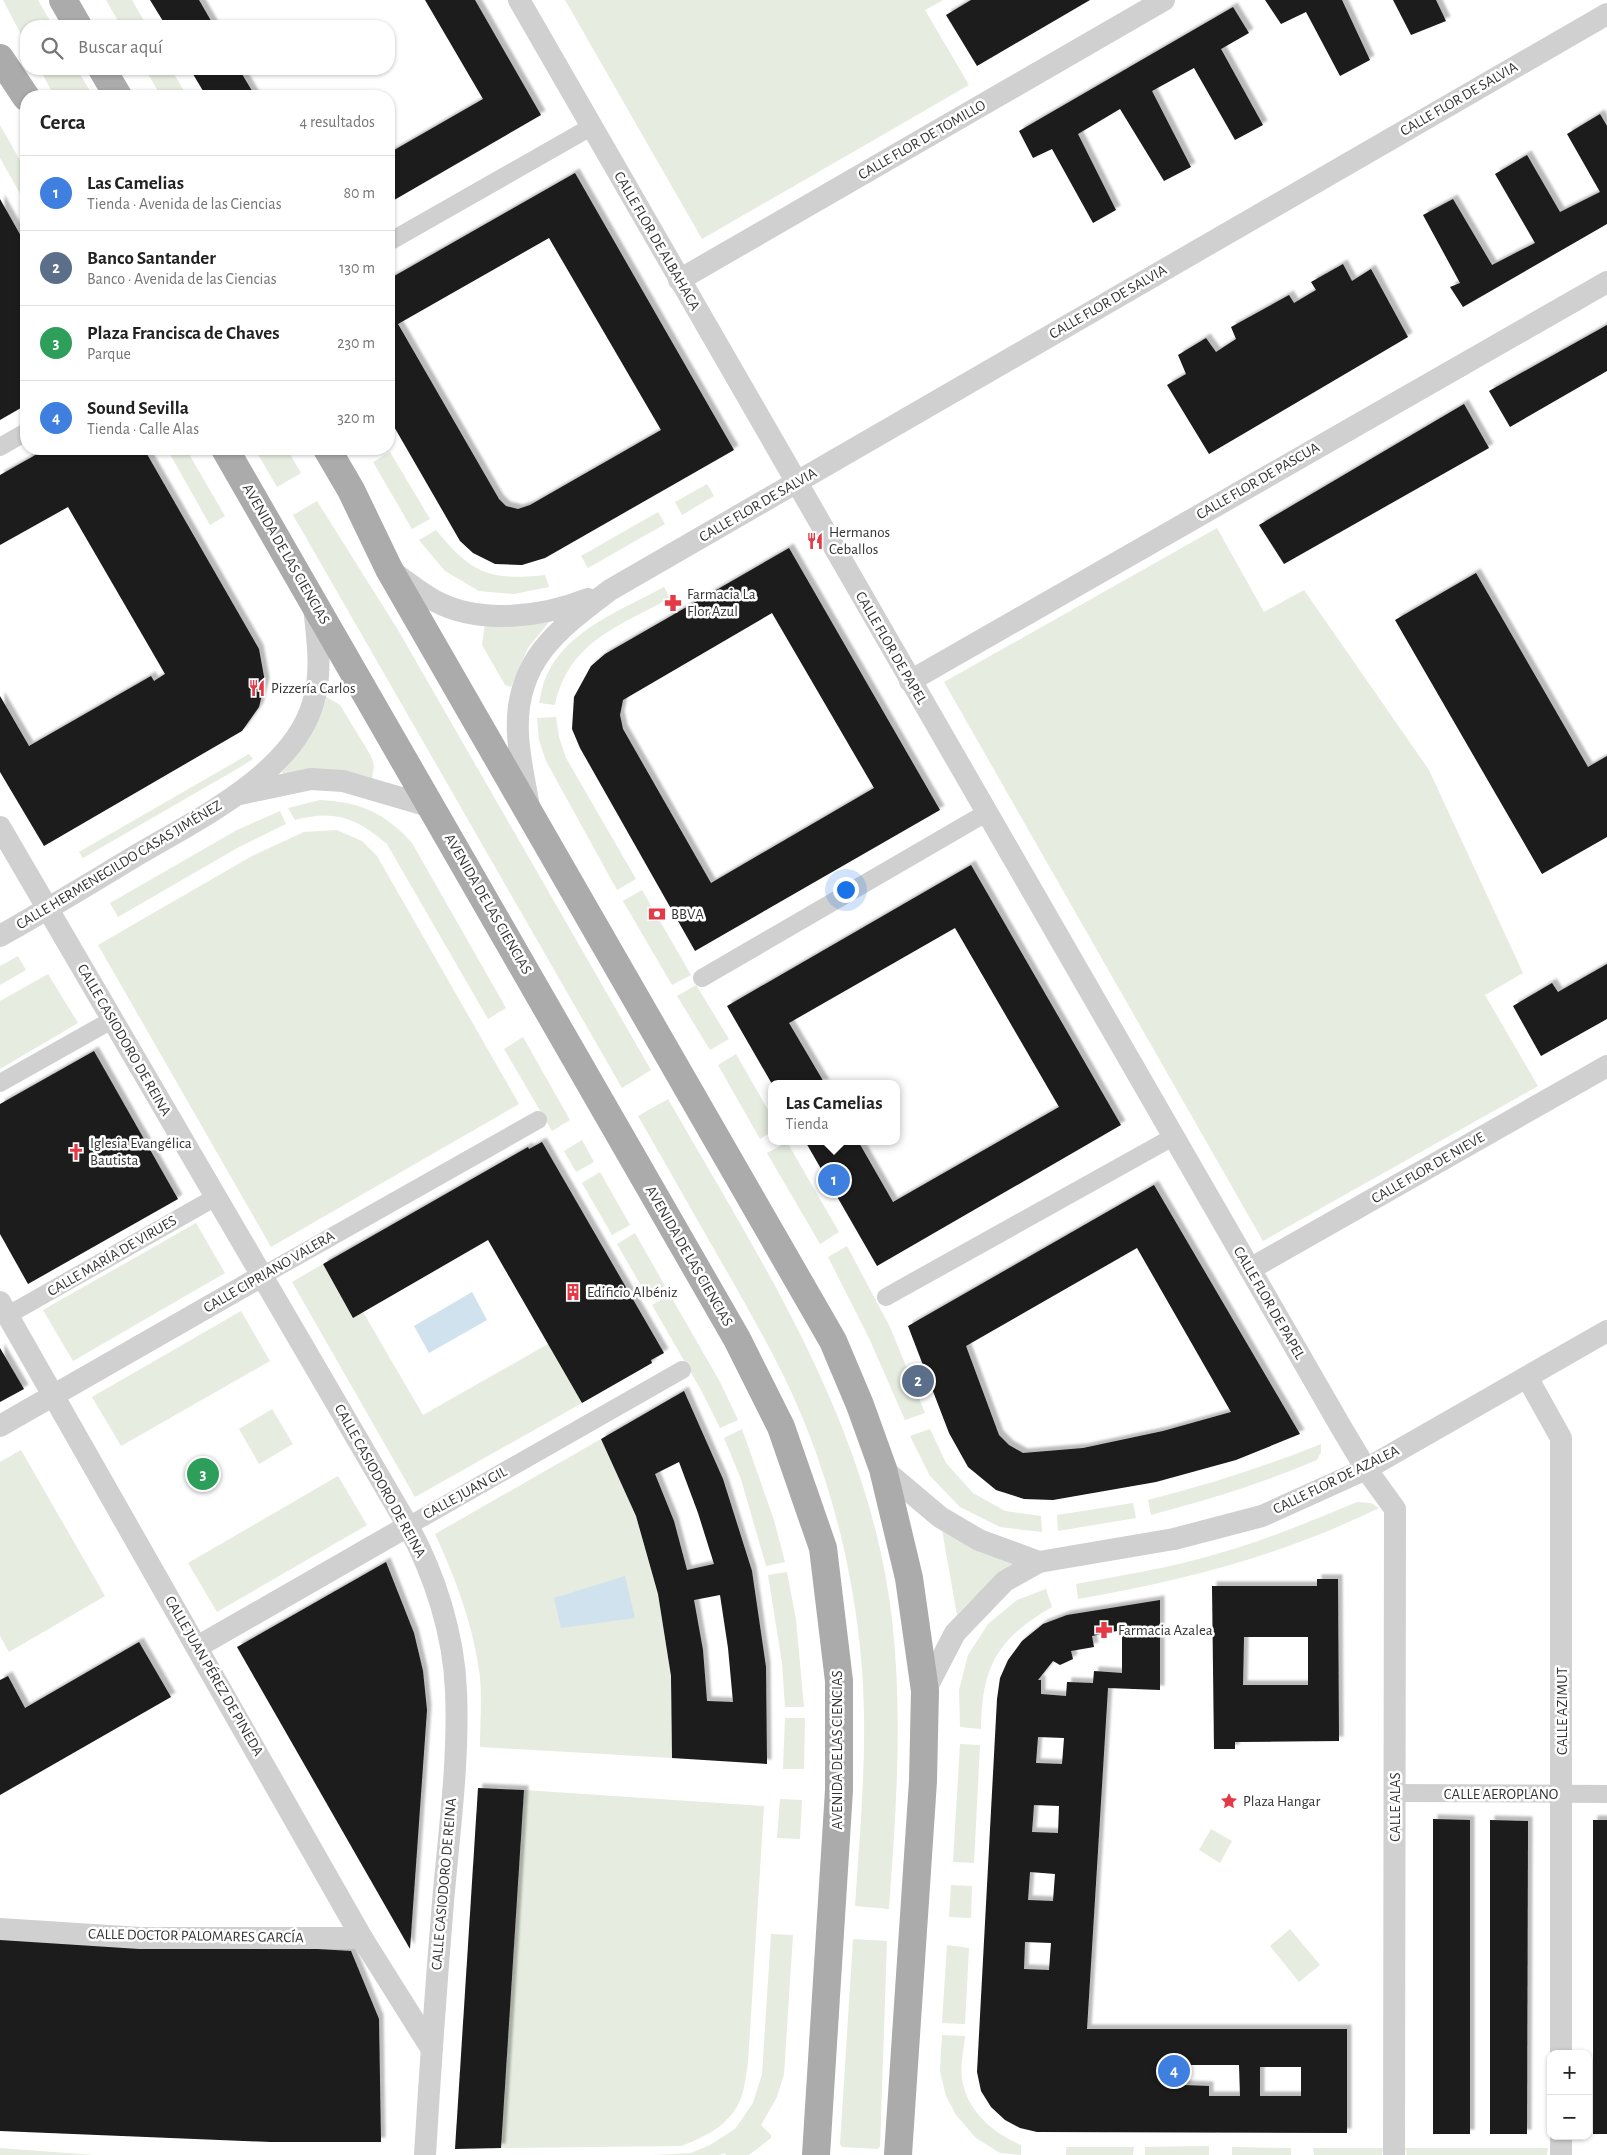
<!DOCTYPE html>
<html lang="es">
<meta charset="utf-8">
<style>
:root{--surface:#fff;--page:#f2f2f2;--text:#222;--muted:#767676;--line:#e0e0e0;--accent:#e63946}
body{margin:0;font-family:"Alegreya Sans",sans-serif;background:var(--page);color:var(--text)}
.controls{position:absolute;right:15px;bottom:15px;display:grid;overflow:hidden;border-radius:10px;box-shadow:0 1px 4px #0004}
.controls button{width:45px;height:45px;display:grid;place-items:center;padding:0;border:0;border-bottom:1px solid var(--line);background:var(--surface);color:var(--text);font:25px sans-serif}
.you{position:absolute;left:845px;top:889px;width:18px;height:18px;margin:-12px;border:4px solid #fff;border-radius:50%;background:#1a73e8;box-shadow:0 0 0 8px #1a73e833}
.badge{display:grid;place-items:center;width:32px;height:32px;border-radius:50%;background:var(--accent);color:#fff;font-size:16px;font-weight:700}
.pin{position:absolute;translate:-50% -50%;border:2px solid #fff;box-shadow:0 1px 5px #0006}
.popup{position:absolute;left:768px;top:1080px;width:132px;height:65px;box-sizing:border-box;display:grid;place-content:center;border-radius:10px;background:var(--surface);filter:drop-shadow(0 1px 4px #0005);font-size:16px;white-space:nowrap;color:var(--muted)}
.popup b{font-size:19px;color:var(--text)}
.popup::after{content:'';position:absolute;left:50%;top:100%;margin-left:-10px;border:10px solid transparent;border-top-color:var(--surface)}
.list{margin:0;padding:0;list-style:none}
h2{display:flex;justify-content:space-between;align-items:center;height:65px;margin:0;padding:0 20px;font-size:21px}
h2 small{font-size:16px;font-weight:400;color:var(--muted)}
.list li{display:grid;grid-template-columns:32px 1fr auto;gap:15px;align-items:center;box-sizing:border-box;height:75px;padding:0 20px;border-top:1px solid var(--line)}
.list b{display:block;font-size:19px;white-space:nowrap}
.list p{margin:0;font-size:16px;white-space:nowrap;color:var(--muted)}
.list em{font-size:16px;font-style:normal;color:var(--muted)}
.icon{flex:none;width:28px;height:28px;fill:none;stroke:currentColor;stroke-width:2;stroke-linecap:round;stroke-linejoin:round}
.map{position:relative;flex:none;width:1607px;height:2155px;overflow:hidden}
.search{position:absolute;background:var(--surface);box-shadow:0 1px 4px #0004;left:20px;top:20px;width:375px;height:55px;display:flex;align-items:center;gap:12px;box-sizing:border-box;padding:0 18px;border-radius:20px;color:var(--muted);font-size:19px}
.panel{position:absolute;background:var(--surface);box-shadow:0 1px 4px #0004;left:20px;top:90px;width:375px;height:365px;border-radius:20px}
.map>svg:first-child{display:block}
.green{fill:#e6ecdf}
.water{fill:#cfe2ee}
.building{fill:#1a1a1a;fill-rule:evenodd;filter:url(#shadow)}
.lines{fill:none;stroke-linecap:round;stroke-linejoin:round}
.pedestrian{stroke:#d0d0d0;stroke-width:18}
.minor{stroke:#d0d0d0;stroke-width:22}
.primary{stroke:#ababab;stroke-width:28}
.labels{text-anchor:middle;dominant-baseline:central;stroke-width:5;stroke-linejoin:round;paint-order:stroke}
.street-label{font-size:15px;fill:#333;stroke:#fff}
.poi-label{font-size:15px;fill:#333;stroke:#fff;text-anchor:start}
</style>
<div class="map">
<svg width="1607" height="2155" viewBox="0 0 1607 2155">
<defs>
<filter id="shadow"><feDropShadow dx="4.5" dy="-4.5" stdDeviation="1" flood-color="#0004"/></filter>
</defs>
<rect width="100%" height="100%" fill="#fff"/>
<g class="green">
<path d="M3,0H38L53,26H26V44Z"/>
<path d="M106,0H132L147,26H121Z"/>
<path d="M565,0H943L925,10L969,85L702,239Z"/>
<path d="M40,69H77L93,96H54Z"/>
<path d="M145,69H171L187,96H161Z"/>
<path d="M0,125L26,171V204L0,158Z"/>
<path d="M167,449H186L225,516L210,525Z"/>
<path d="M255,449H287L301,473L277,487Z"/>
<path d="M390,452L430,519L412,529L373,462Z"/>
<path d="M707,484L714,496L682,515L675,502Z"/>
<path d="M317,501L398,630L651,1070L622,1088L293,515Z"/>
<path d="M658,512L665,524L588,568L581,556Z"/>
<path d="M1217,528L1264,612L1304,590L1429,770L1523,973L1485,995L1538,1086L1263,1241L944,682Z"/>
<path d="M436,530C471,573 489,581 545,575L549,587L514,594L479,591L445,571L419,540Z"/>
<path d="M664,587L670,598C618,627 569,641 555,705L539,703C541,695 542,685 546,677C566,630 622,610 664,587Z"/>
<path d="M549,622L528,648L511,687L505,685L482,645L485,623Z"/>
<path d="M325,696L340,705L371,756L374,766L372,778L285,777L282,772C306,746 313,729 325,696Z"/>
<path d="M556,717L559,737L566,758L636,879L617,890L546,761L539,740L537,718Z"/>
<path d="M249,754L253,759L237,769L83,858L79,852Z"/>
<path d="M320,800C361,802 385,813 412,843L506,1008L488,1019L387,844C357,818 334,809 295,820L288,808Z"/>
<path d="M280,811L286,824L239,847L118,917L110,903L237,830Z"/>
<path d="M337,830L362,841L377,856L519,1104L271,1247L98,945L252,856L304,832Z"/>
<path d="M642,890L691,975L672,985L623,901Z"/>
<path d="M18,956L26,970L0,985V966Z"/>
<path d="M48,974L78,1023L0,1069V1001Z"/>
<path d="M696,985L729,1039L710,1050L677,996Z"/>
<path d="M523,1037L570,1120L552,1131L504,1049Z"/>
<path d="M736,1054L771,1115V1132L760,1139L718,1065Z"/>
<path d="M668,1099C763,1265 869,1424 892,1619C903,1716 896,1812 889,1909L855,1906C860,1828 868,1749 862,1670C856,1586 836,1501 805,1424C785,1373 757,1325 730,1277C699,1223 669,1170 638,1116Z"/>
<path d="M582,1140L594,1162L576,1172L564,1151Z"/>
<path d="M787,1142L839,1232L820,1244L767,1153Z"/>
<path d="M600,1172L630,1225L612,1235L582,1183Z"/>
<path d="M196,1223L225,1273L73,1361L43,1310Z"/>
<path d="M635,1233L665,1286L647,1296L617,1244Z"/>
<path d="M847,1246L890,1327L925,1413L905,1420L869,1338L828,1257Z"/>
<path d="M323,1264L353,1317L363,1312L423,1415L548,1344L582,1403L415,1497L292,1282Z"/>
<path d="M670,1295L720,1382L738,1420L720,1428L701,1390L652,1305Z"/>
<path d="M241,1311L270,1361L121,1446L92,1397Z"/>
<path d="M272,1409L293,1444L259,1464L239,1429Z"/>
<path d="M742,1429L774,1520L785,1562L766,1566L741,1479L724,1438Z"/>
<path d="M930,1429L946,1463L973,1493L1005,1511L1041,1516L1042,1532L1000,1527L960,1507L930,1476L910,1436Z"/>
<path d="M601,1439L636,1516L658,1594L671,1676L672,1758L480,1747C480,1724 482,1700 480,1677C474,1628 456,1579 435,1534Z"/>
<path d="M1321,1444V1452L1317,1460C1263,1483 1208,1500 1151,1515L1148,1500C1207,1485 1264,1467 1321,1444Z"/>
<path d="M21,1450L105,1596L9,1652L0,1636V1462Z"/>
<path d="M338,1476L367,1525L217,1612L188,1563Z"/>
<path d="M1357,1502L1371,1503L1379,1508C1283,1555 1183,1581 1078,1599L1076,1584C1119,1576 1163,1569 1206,1557C1258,1543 1307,1523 1357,1502Z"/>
<path d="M1133,1503L1136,1518L1058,1531L1057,1515Z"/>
<path d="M942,1530L1025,1563C997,1577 978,1592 957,1615Z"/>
<path d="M787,1572L796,1619L804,1707H785L782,1663L768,1575Z"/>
<path d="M1046,1589L1052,1607C997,1639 982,1666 981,1729L960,1727L959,1690L968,1655L988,1624L1017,1600Z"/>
<path d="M785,1718H805L804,1769H783Z"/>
<path d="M960,1744L980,1745L974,1863L953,1862Z"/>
<path d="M524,1790L764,1806L748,2063C746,2074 745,2087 741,2098C731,2124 706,2137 681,2146L501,2148Z"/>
<path d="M780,1799L802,1800L800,1839L777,1838Z"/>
<path d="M1211,1829L1232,1841L1220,1863L1199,1850Z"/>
<path d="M951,1885L972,1886L971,1918L949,1917Z"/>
<path d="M1290,1929L1320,1965L1299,1982L1270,1946Z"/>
<path d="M771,1934L793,1935L784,2074L777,2097L761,2125L771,2135V2138L749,2155H726L725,2153L719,2155H653L691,2153L710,2145L735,2129L753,2103L762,2074Z"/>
<path d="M853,1939L887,1941L880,2147L877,2149L842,2147L840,2144Z"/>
<path d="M947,1945L969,1948L965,2024L942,2023Z"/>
<path d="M942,2035L965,2036C964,2049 960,2065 962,2079C967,2111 993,2133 1021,2145V2155L1000,2153L976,2138L956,2115L946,2096L940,2071Z"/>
<path d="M1209,2146V2155H1145V2147Z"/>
<path d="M1066,2147H1134L1133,2155H1066Z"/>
<path d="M1232,2147L1291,2148V2155H1232Z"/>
<path d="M0,2148L94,2155H0Z"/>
<path d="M1313,2148H1383L1382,2155H1314Z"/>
<path d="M1405,2148H1548L1547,2155H1407Z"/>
</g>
<g class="water">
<path d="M472,1292L487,1320L429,1353L414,1326Z"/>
<path d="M625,1576L635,1618L561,1628L554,1598Z"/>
</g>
<g class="building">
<path d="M150,0H199L214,26H166Z"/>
<path d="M425,0H475L541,115L389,203V153L483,99Z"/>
<path d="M971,0H1090L977,66L946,15Z"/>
<path d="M1265,0H1342L1370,60L1340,76L1306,12L1281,24Z"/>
<path d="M1393,0H1436L1446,21L1411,35Z"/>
<path d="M1233,7L1249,33L1221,49L1263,125L1235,140L1194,68L1152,91L1191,167L1164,181L1120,109L1078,134L1116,210L1093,223L1052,149L1033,158L1019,131Z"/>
<path d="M190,69H239L255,96H206Z"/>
<path d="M1600,114L1607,126V224L1463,307L1450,287L1460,283L1423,215L1453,199L1492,265L1535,243L1495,174L1527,155L1560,212L1600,192L1567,134Z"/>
<path d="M575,173L734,450L545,558L522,565L495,564L473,553L460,541L389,418V279ZM549,238L661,430L530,505L518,509L506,506L499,499L398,324Z"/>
<path d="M0,199L26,245V405L0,420Z"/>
<path d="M1343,264L1352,281L1371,269L1408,337L1209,454L1167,385L1186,374L1178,355L1206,338L1216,352L1236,339L1231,327L1289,295L1294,303L1316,290L1311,282Z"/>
<path d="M1607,325V371L1510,427L1489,391Z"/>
<path d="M1464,404L1489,448L1284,564L1259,525Z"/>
<path d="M46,449H144L259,649L265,682L259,707L242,731L44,846L0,772V696L29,746L151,676L154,681L165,674L68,507L0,545V475Z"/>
<path d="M789,548L940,810L695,951L580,748L572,729L574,697L591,666L605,654ZM772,613L874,788L711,883L623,729L620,715L623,700Z"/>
<path d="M1476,573L1588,767L1607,756V837L1542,874L1395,620Z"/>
<path d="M971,865L1121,1125L877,1266L805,1141H858L893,1202L1059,1107L955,928L789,1023L825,1084H772L727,1006Z"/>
<path d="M1607,964V1019L1541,1056L1513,1006L1552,983L1558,992Z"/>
<path d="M94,1051L178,1199L28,1284L0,1234V1104Z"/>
<path d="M542,1142L664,1353L651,1360L652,1363L582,1403L488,1240L353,1318L323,1264L528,1147L529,1149Z"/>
<path d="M1154,1185L1300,1434L1236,1460L1156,1482L1053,1500L1024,1499L996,1490L968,1467L949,1433L908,1326ZM1137,1248L1231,1412L1163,1431L1083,1448L1023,1453L1009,1445L999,1435L966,1346Z"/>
<path d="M0,1348L24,1389L0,1402Z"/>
<path d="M684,1391L723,1479L752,1571L766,1667L767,1764L672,1758L671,1676L658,1594L636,1516L601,1439ZM679,1462L698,1513L714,1564L687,1570L674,1521L655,1474ZM720,1595L728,1648L733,1702L707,1701L703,1650L694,1600Z"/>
<path d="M386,1562L414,1633L423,1671L427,1710L410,1949L237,1647Z"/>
<path d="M1317,1579H1338L1339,1741L1235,1742V1749H1214L1212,1586H1317ZM1244,1637H1308V1685H1243Z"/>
<path d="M1160,1600V1690L1108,1688L1087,2029H1347V2133L1037,2132L1020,2128L1005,2120L991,2107L981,2091L977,2072L997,1699L1000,1678L1008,1660L1022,1641L1043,1624L1067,1615ZM1122,1630V1673L1094,1671L1093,1683L1067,1682L1066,1696L1041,1694V1680H1038L1053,1661L1060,1665L1073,1659L1071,1651L1094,1647L1092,1636ZM1038,1737L1064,1738L1062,1764L1036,1763ZM1034,1805L1059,1806L1058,1833L1032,1832ZM1030,1872L1055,1874L1053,1901L1028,1900ZM1025,1942L1051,1943L1049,1970L1024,1969ZM1183,2065H1239L1240,2096H1209V2086L1183,2085ZM1260,2067H1301V2096H1260Z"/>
<path d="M139,1642L171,1697L0,1795V1680L8,1676L25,1708Z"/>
<path d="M478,1788L524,1790L501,2148L455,2149Z"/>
<path d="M1433,1819L1470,1820V2134H1433Z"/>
<path d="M1490,1820L1528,1821L1527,2134H1490Z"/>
<rect x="1593" y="1820" width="14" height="314"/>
<path d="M0,1930L351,1951L379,2019L381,2142H271L0,2131Z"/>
</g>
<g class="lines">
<g class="pedestrian">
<path d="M389,242L591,127"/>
<path d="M0,447L26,432"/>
<path d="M702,978L986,813"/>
<path d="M0,1083L112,1020"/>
<path d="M262,1276L538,1120"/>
<path d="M886,1297L1173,1137"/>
<path d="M8,1315L216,1197"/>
<path d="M408,1526L682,1370"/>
<path d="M1395,1793L1607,1794"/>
</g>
<g class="minor">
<path d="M519,0L1341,1427L1366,1469L1395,1509L1394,2155"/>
<path d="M679,280L1164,0"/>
<path d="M391,571C406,581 420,593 435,601C480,625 543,617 588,599"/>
<path d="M910,681L1607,282"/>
<path d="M240,794L311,779L343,781L432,807"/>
<path d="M529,807C525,783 519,758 518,734C514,662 557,630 610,590L1607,14"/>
<path d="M0,827L408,1526C435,1575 454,1635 456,1691C459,1761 449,1833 443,1902C436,1987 430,2071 425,2155"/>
<path d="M0,936C46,910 91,883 137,855C196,820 293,774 313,703C323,671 317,638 314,606"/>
<path d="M1250,1269L1607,1066"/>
<path d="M0,1302L362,1938L431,2048"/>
<path d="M1527,1377L1561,1438V2054"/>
<path d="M0,1426L262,1276"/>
<path d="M883,1469L940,1517L979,1540L1039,1562"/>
<path d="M197,1647L408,1526"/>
<path d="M925,1691L955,1633L1005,1581L1039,1562L1174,1539L1262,1516L1366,1469L1607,1331"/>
<path d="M0,1929L140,1938H362"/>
<path d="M1561,2155V2136"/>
</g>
<g class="primary">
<path d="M63,0L78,26"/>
<path d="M0,58L26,97"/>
<path d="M102,69L118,96"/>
<path d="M225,449L737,1339L781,1427L823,1548L839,1681V1790L816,2155"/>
<path d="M327,449L351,490L389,569L833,1341L860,1405L883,1469L909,1578L925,1691L923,1781L898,2155"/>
</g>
</g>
<defs>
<g id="restaurant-bare" transform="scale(1.35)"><path d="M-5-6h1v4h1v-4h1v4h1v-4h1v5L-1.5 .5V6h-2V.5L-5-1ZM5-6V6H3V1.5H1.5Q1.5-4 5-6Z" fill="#e63946" stroke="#fff" stroke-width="2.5" paint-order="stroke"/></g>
<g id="pharmacy-bare" transform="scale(1.35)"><path d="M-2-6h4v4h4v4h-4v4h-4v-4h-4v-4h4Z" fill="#e63946" stroke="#fff" stroke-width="2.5" paint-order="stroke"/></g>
<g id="bank-bare" transform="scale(1.35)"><path d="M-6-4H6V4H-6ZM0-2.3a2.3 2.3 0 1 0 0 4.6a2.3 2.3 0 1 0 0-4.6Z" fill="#e63946" stroke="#fff" stroke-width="2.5" paint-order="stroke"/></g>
<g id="church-bare" transform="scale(1.35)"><path d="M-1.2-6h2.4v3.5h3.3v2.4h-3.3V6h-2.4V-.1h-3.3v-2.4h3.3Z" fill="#e63946" stroke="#fff" stroke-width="2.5" paint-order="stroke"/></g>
<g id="building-bare" transform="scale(1.35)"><path d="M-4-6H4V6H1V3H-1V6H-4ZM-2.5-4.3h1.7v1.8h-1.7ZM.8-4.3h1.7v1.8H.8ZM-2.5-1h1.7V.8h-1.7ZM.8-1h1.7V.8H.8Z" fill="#e63946" stroke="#fff" stroke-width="2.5" paint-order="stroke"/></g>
<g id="sight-bare" transform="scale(1.35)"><path d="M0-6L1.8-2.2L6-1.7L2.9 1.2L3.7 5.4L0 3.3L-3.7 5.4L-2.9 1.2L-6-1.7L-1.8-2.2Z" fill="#e63946" stroke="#fff" stroke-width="2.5" paint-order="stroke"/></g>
</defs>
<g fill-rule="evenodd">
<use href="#restaurant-bare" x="815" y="541"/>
<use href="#pharmacy-bare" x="673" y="603"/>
<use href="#restaurant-bare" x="257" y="688"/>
<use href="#bank-bare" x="657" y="914"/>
<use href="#church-bare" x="76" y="1152"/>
<use href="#building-bare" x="573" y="1292"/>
<use href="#pharmacy-bare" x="1104" y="1630"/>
<use href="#sight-bare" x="1229" y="1801"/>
</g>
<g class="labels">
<g class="street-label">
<text transform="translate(1459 99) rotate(-30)">CALLE FLOR DE SALVIA</text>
<text transform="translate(922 140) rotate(-30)">CALLE FLOR DE TOMILLO</text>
<text transform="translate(657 241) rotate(60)">CALLE FLOR DE ALBAHACA</text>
<text transform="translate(1108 302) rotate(-30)">CALLE FLOR DE SALVIA</text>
<text transform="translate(1258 481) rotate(-30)">CALLE FLOR DE PASCUA</text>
<text transform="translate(758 505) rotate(-30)">CALLE FLOR DE SALVIA</text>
<text transform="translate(286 554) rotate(60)">AVENIDA DE LAS CIENCIAS</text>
<text transform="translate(891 648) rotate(60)">CALLE FLOR DE PAPEL</text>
<text transform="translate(119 865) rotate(-31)">CALLE HERMENEGILDO CASAS JIMÉNEZ</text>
<text transform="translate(488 904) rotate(60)">AVENIDA DE LAS CIENCIAS</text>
<text transform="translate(124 1040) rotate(60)">CALLE CASIODORO DE REINA</text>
<text transform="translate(1428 1168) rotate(-30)">CALLE FLOR DE NIEVE</text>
<text transform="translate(112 1256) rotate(-30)">CALLE MARÍA DE VIRUES</text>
<text transform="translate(689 1256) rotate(60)">AVENIDA DE LAS CIENCIAS</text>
<text transform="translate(269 1272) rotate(-30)">CALLE CIPRIANO VALERA</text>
<text transform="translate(1269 1303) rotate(60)">CALLE FLOR DE PAPEL</text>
<text transform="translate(1336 1480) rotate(-26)">CALLE FLOR DE AZALEA</text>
<text transform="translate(380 1481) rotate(61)">CALLE CASIODORO DE REINA</text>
<text transform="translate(465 1493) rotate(-29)">CALLE JUAN GIL</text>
<text transform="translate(214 1676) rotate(60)">CALLE JUAN PÉREZ DE PINEDA</text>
<text transform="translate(1562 1711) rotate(-90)">CALLE AZIMUT</text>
<text transform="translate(837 1750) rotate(-90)">AVENIDA DE LAS CIENCIAS</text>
<text x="1501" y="1794">CALLE AEROPLANO</text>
<text transform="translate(1395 1807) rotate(-90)">CALLE ALAS</text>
<text transform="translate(444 1884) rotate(-85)">CALLE CASIODORO DE REINA</text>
<text transform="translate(196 1936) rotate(1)">CALLE DOCTOR PALOMARES GARCÍA</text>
</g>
<g class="poi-label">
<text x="829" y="532">Hermanos<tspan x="829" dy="17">Ceballos</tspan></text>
<text x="687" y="594">Farmacia La<tspan x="687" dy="17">Flor Azul</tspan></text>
<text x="271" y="688">Pizzería Carlos</text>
<text x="671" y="914">BBVA</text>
<text x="90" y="1143">Iglesia Evangélica<tspan x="90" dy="17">Bautista</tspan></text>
<text x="587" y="1292">Edificio Albéniz</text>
<text x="1118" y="1630">Farmacia Azalea</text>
<text x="1243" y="1801">Plaza Hangar</text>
</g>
</g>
</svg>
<div class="controls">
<button>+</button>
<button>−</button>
</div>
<div class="you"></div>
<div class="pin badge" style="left:834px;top:1180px;background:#3f7fe0">1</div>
<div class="popup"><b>Las Camelias</b>Tienda</div>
<div class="pin badge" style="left:918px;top:1381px;background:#5c6f8a">2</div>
<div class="pin badge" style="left:203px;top:1474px;background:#2e9e5b">3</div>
<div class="pin badge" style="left:1174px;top:2071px;background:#3f7fe0">4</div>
<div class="search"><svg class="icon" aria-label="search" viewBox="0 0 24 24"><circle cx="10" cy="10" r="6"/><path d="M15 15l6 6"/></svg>Buscar aquí</div>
<section class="panel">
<h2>Cerca<small>4 resultados</small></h2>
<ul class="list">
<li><span class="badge" style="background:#3f7fe0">1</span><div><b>Las Camelias</b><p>Tienda · Avenida de las Ciencias</p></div><em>80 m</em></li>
<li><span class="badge" style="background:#5c6f8a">2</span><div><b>Banco Santander</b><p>Banco · Avenida de las Ciencias</p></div><em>130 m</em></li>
<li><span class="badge" style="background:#2e9e5b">3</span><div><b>Plaza Francisca de Chaves</b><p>Parque</p></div><em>230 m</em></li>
<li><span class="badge" style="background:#3f7fe0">4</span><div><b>Sound Sevilla</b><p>Tienda · Calle Alas</p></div><em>320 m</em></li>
</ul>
</section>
</div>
